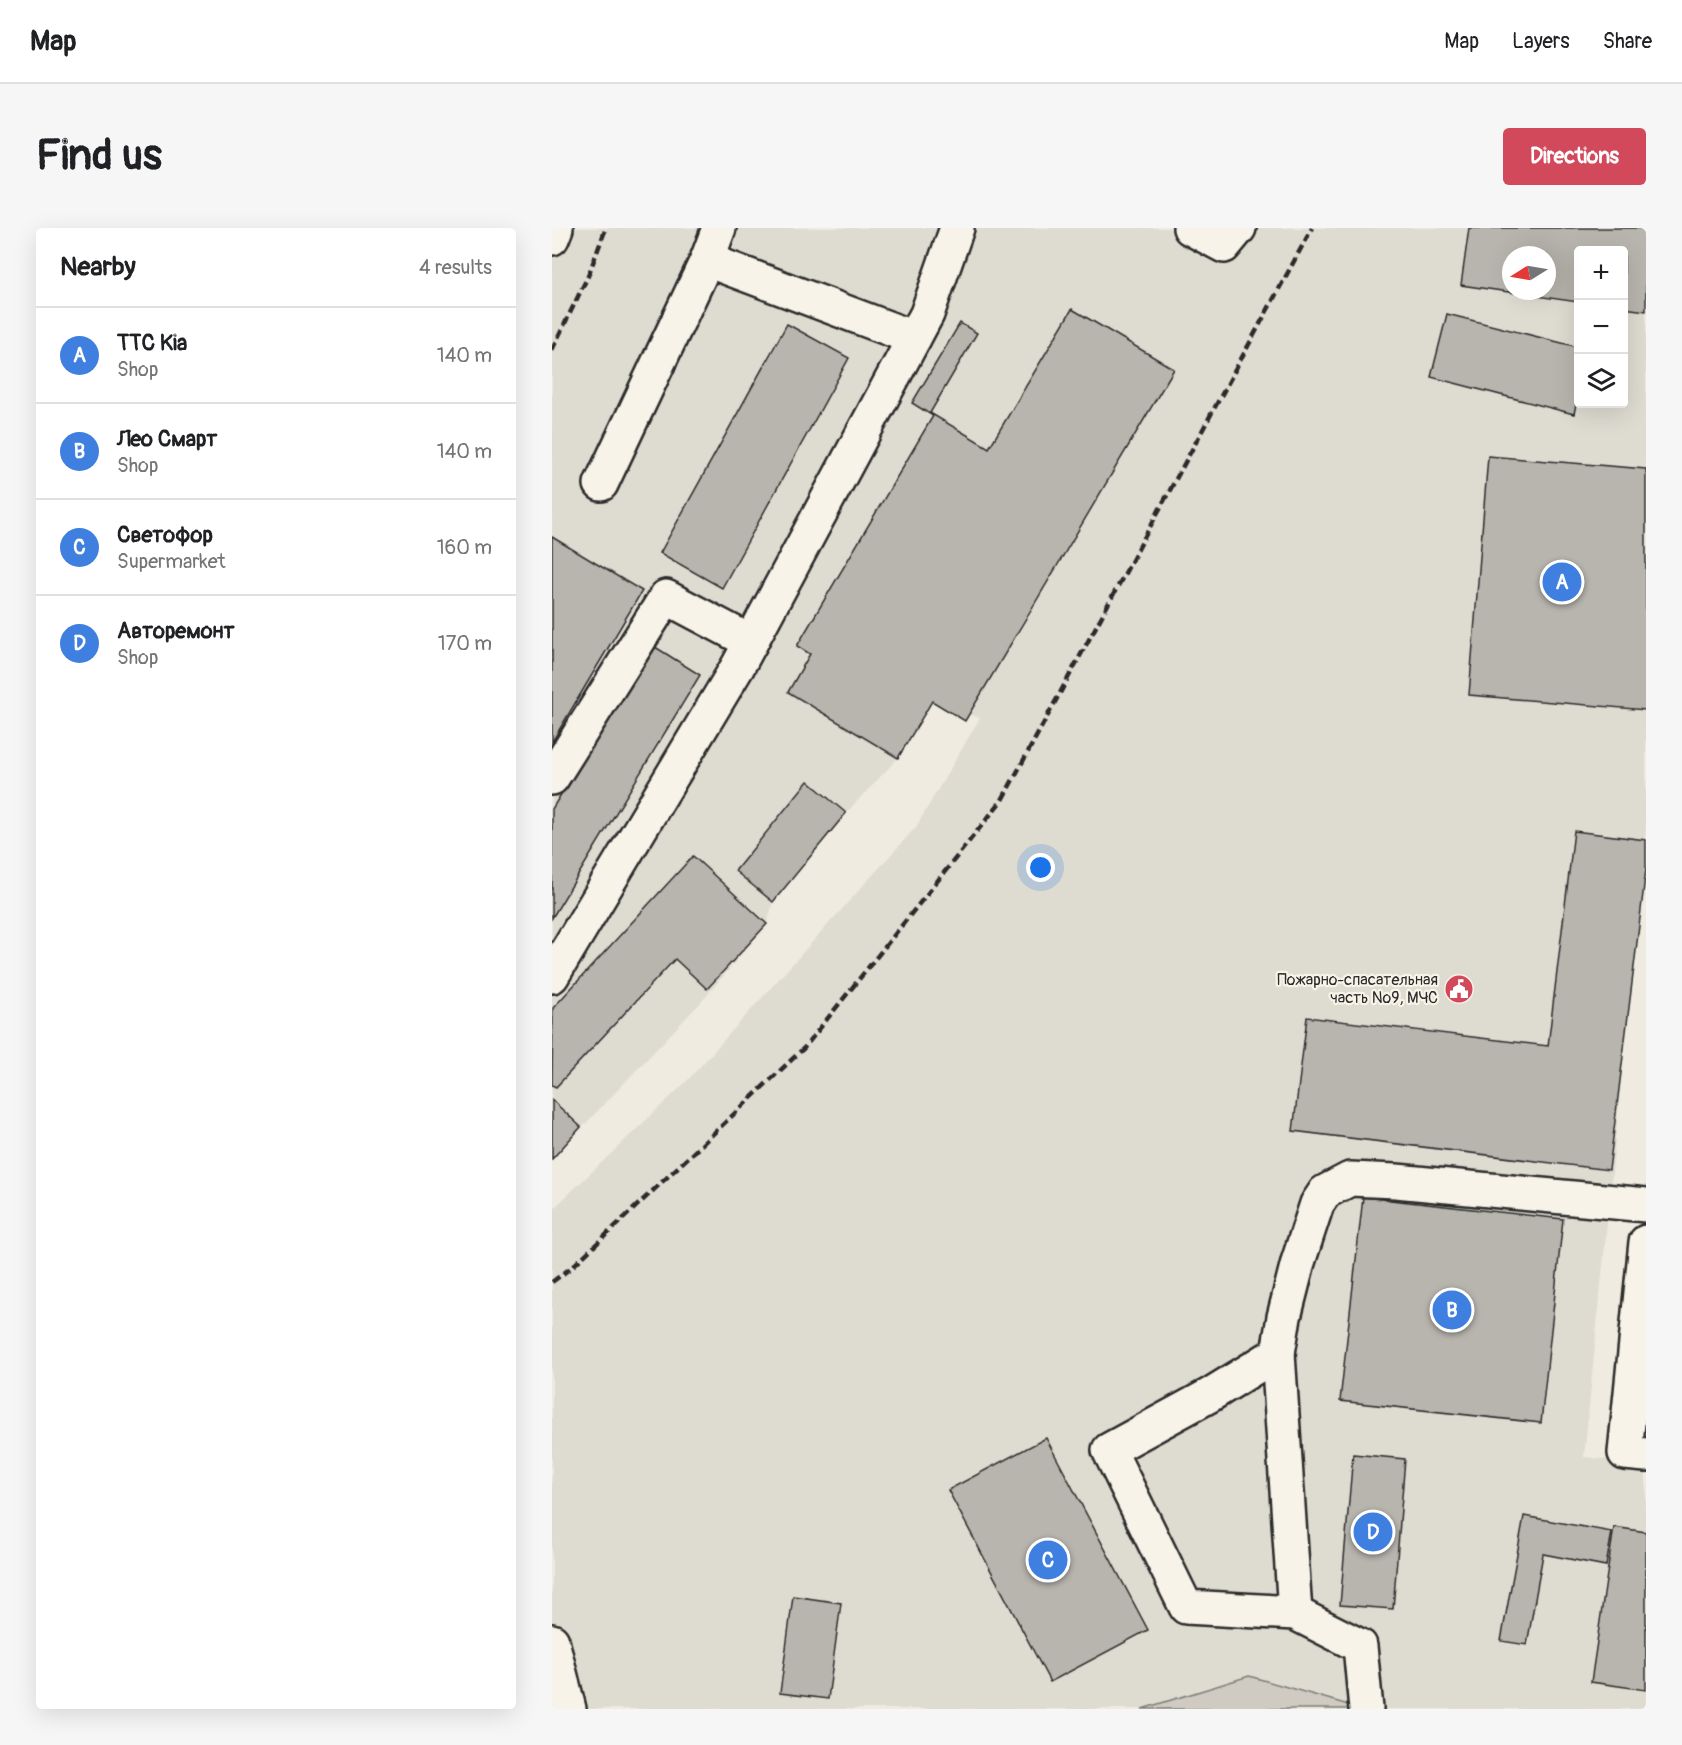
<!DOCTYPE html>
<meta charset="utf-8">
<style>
:root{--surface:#fff;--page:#f6f6f6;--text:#202124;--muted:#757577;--line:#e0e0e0;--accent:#d1495b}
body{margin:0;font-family:Pangolin,sans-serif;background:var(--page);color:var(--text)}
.controls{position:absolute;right:18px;top:18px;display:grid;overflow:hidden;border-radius:6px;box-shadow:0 6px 24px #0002}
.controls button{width:54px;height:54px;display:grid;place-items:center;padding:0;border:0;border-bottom:2px solid var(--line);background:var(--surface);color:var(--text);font:30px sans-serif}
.compass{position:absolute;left:950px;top:18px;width:54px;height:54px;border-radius:50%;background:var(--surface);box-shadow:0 6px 24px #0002;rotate:259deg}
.you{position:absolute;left:489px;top:640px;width:21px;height:21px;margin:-15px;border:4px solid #fff;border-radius:50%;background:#1a73e8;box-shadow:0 0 0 9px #1a73e833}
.badge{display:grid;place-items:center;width:39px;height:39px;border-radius:50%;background:var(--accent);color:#fff;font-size:20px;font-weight:700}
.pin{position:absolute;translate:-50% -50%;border:3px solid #fff;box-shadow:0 2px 6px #0006}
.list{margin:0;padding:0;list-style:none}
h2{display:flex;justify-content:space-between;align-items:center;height:78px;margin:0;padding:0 24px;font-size:26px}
h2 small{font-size:20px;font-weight:400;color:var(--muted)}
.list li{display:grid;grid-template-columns:39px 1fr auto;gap:18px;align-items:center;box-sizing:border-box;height:96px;padding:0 24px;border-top:2px solid var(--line)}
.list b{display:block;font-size:22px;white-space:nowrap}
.list p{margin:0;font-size:20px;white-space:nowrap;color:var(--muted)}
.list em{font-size:20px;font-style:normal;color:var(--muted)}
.icon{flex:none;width:33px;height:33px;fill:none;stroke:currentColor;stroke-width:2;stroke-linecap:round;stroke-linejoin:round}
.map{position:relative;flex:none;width:1094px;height:1481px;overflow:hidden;border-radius:6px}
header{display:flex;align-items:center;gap:36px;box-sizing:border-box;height:84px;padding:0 30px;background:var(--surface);border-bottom:2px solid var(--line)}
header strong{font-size:28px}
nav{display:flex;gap:33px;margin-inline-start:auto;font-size:21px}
.intro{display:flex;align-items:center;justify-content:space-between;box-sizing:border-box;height:144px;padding:0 36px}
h1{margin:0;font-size:42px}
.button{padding:15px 27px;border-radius:6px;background:var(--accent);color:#fff;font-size:21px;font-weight:700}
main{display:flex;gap:36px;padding:0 36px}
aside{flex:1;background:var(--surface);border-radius:6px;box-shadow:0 6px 24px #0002}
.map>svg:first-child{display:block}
.built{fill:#dedbd1;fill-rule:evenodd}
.green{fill:#cfcbc2;stroke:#7d7b76;stroke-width:1.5}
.building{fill:#b8b5ae;stroke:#2b2b2b;stroke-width:1.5;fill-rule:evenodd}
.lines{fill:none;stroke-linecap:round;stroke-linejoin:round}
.minor-casing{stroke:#2b2b2b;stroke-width:38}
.minor{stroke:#f7f3e8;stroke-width:33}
.rail{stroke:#2b2b2b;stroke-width:4.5;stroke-dasharray:9 4.5;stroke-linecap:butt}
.labels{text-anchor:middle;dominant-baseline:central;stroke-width:4.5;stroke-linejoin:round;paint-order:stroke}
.poi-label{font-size:16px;fill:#2b2b2b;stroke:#f7f3e8;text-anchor:end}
</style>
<header>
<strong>Map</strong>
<nav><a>Map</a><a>Layers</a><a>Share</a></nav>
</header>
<div class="intro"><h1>Find us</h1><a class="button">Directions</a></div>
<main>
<aside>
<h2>Nearby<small>4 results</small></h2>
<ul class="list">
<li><span class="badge" style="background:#3f7fe0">A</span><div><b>ТТС Kia</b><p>Shop</p></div><em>140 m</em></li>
<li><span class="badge" style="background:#3f7fe0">B</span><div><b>Лео Смарт</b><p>Shop</p></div><em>140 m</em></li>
<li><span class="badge" style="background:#3f7fe0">C</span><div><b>Светофор</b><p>Supermarket</p></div><em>160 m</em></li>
<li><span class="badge" style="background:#3f7fe0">D</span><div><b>Авторемонт</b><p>Shop</p></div><em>170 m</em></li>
</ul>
</aside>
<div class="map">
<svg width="1094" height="1481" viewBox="0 0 1094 1481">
<rect width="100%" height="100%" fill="#efebe0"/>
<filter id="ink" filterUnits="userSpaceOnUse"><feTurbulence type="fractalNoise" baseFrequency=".0167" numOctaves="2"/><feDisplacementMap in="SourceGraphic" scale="12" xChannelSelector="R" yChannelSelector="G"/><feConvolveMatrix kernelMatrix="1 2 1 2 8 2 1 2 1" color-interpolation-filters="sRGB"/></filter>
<g filter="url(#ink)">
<path class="built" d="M0,0H1094V600L1032,1229L1094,1236V1481H810L697,1448L590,1481H0V982L134,854L364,599L428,490L380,473L346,530L294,585L221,674L215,696L151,772L0,931ZM1026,22H1072V176H1026ZM959,27H995V63H959Z"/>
<path class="green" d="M697,1448L810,1481H590Z"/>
<g class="building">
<path d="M917,0H1094V83L1072,80V22H1026V74L909,57ZM959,27H995V63H959Z"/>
<path d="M520,81L622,141L413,493L380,473L346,530L236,464L258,426L245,418L381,188L360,175L408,95L425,105L378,185L437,220Z"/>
<path d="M895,86L1026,119V167L1022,186L879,149Z"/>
<path d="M235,96L297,130L170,360L108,325Z"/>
<path d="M936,228L1094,241V482L917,467Z"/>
<path d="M0,309L90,363L0,514Z"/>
<path d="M100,417L148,447L0,690V581Z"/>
<path d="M256,553L294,585L221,674L183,643Z"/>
<path d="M1022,603L1094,612V641L1057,942L741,903L755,789L996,818Z"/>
<path d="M141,628L215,696L155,761L123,731L4,859L0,857L1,780Z"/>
<path d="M0,872L29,899L0,931Z"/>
<path d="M811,969L1011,991L989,1195L788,1173Z"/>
<path d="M494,1210L596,1402L498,1454L396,1262Z"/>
<path d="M801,1226L853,1231L841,1381L788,1377Z"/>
<path d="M972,1288L1060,1304L1054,1338L991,1326L975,1417L949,1413Z"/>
<path d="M1062,1299L1094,1304V1462L1039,1454Z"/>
<path d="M241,1368L289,1375L276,1471L228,1465Z"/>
</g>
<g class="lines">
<g class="minor-casing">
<g id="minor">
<path d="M638,0L672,18L687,0"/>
<path d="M0,10L4,0"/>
<path d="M155,32L167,0"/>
<path d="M49,256L155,32L362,110"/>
<path d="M0,550L114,369L199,414"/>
<path d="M0,748L186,438L375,86L405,0"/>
<path d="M1094,1014L1073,1225L1094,1227"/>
<path d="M726,1125L743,1385"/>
<path d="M0,1413L17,1481"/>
<path d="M814,1481L808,1418L743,1385L634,1379L557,1222L658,1167L726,1125L732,1089L746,1034L765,976L773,964L798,951L844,953L1094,977"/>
</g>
</g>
<use href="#minor" class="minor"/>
<g class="rail">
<path d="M0,122L36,48L54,0"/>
<path d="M0,1054L20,1039L252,820L450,572L760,0"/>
</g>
</g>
</g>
<defs>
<g id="civic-disc" transform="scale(1.5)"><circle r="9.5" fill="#d1495b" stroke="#f7f3e8"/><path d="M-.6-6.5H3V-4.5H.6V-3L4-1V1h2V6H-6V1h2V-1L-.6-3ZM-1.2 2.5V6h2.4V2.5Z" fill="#fff"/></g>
</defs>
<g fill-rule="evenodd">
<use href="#civic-disc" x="907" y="761"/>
</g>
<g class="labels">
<g class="poi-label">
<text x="886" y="752">Пожарно-спасательная<tspan x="886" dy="18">часть №9, МЧС</tspan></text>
</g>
</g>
</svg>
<div class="controls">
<button>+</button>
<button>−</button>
<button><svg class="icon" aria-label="layers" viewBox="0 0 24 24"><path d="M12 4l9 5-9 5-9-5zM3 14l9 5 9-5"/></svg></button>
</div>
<svg class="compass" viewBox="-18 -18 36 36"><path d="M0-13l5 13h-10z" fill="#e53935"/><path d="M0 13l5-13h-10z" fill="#757577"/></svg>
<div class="you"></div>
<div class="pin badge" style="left:1010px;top:354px;background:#3f7fe0">A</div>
<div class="pin badge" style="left:900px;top:1082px;background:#3f7fe0">B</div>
<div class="pin badge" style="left:496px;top:1332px;background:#3f7fe0">C</div>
<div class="pin badge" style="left:821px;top:1304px;background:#3f7fe0">D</div>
</div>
</main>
